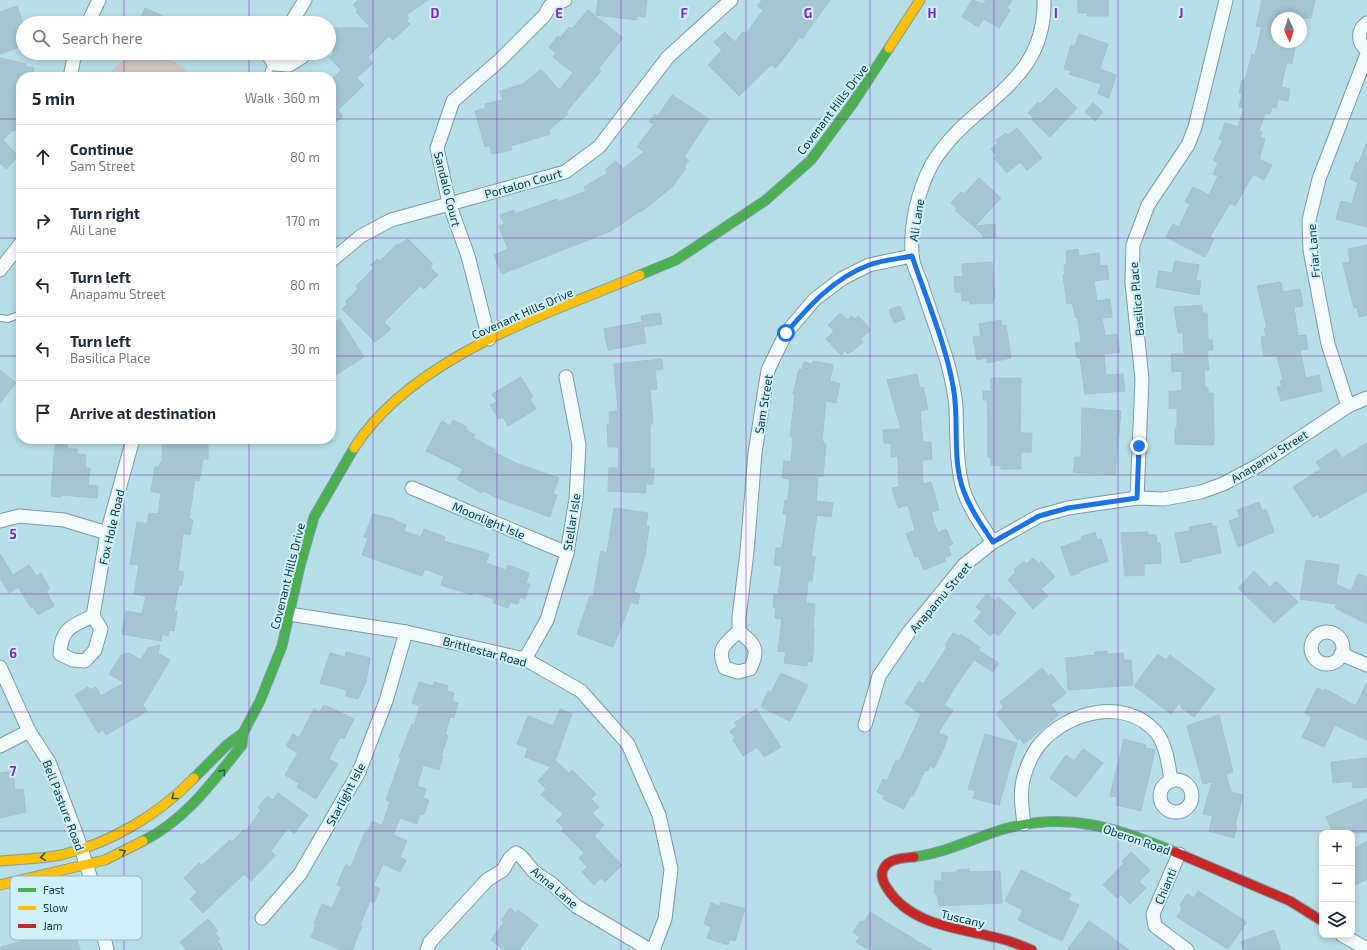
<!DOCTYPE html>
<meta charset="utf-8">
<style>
:root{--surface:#fff;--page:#f6f6f7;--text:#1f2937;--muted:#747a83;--line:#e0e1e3}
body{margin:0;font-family:"Exo 2",sans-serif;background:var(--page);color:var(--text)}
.controls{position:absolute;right:12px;bottom:12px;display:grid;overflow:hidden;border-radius:8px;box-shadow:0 2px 6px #0003}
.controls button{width:36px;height:36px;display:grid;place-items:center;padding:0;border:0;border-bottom:1px solid var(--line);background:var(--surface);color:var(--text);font:20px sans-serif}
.compass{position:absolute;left:1271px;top:12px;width:36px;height:36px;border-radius:50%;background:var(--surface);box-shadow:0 2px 6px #0003;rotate:176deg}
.stop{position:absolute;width:12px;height:12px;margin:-9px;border:3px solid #1a73e8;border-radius:50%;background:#fff}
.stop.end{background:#1a73e8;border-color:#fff;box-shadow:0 1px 4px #0008}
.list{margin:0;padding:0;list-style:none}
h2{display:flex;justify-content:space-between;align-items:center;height:52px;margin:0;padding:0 16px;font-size:17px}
h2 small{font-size:13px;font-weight:400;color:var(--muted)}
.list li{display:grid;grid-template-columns:26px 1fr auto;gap:12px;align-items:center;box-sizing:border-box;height:64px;padding:0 16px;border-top:1px solid var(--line)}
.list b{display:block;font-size:15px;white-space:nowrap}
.list p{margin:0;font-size:13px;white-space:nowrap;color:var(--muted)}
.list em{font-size:13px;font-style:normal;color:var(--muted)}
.icon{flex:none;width:22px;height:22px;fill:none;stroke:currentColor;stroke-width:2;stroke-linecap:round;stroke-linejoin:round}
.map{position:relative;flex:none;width:1367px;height:950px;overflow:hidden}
.search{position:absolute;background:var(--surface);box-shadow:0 2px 6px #0003;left:16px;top:16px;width:320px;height:44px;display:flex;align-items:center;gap:10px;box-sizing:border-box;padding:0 14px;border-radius:22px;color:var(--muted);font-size:15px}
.panel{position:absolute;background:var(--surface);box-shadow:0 2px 6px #0003;left:16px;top:72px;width:320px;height:372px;border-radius:16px}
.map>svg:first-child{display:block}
.green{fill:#cec5c2}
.building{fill:#a5c5d1;stroke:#a2c1ce}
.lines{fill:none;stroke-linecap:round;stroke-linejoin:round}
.lane-casing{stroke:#779da5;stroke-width:8}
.street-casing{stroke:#779da5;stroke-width:15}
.fast-casing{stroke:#779da5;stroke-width:11}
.slow-casing{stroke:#779da5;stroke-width:11}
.jam-casing{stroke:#779da5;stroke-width:11}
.lane{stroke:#f4fafb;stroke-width:6}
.street{stroke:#f4fafb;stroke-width:13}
.fast{stroke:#4caf50;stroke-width:9}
.slow{stroke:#ffc107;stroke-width:9}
.jam{stroke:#c62828;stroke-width:9}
.oneway{stroke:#246145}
.route{stroke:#1a73e8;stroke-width:5}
.grid{fill:none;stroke:#7b2cbf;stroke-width:1;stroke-opacity:0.55}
.labels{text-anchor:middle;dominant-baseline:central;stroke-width:4;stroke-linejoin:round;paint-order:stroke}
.street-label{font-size:12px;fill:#0e373f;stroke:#cff0f9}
.key{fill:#cff0f9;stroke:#95b8c1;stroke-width:1}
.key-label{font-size:11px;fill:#0e373f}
.grid-label{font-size:13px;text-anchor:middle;font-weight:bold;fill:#7b2cbf;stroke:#cff0f9;stroke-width:4;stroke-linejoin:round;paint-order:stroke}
</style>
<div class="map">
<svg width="1367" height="950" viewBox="0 0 1367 950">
<rect width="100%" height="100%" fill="#b7dde7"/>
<path class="green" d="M134,56C161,58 174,55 193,77H107C113,66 123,61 134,56Z"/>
<g class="building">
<path d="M358,0H428L406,15L409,18L406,20L410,24L393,40L389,36L370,55L368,58L373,63L357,78L364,85L338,110L343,117L331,124V80L341,70L330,58L334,53L331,45L333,28H371L356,12L358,10L353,5Z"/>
<path d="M598,0H647L645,17L637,16L636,20L596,15Z"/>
<path d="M762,0H830L802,39L800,37L776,68L771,65L739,96L708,65L722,50L714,42L725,32L735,42L743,32L746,34L763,10L757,6Z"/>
<path d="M972,0L983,4L986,0H1012L1007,8L1010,10L999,28L984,19L978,27L962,17Z"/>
<path d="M1078,0H1108V16H1087L1088,13H1078Z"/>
<path d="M1262,0H1315L1311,18H1277V42H1296L1292,64L1287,62L1281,87L1290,89L1288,101L1278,99L1276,108L1272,107L1270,114L1265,113L1259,131L1262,132L1260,137L1265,139L1259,159L1272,165L1264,180L1253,174L1235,206L1230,203L1210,237L1214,239L1205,257L1166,237L1173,224L1179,227L1190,204L1185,202L1193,187L1209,195L1218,176L1213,174L1218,163L1213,160L1223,140L1219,139L1225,123L1238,127L1244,108L1239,107L1242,94L1239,93L1242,80H1245L1252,54L1255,55L1262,27L1256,26Z"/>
<path d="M17,6L23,24V46L0,54V12Z"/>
<path d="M145,8L178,23H138Z"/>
<path d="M588,10L623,38L599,68L601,71L566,112L568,114L549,130L550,134L511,146L512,150L492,154L490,145L485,147L475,111L486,108L485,104L503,100L500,91L523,84L541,69L559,90L573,73L553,57L556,53L549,47L558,36L560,38L569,27L572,29Z"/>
<path d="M1079,34L1108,44L1100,69L1116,75L1109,98L1098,94L1101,84L1069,74L1072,71L1064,69L1071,45L1075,46Z"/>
<path d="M0,58L26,64L25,66L34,68L32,77H21V115L17,131L13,130L3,140L18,156L6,169L0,163Z"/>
<path d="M1056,88L1077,108L1050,137L1032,120L1034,118L1028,113L1038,102L1040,104Z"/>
<path d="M672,95L709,119L684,157L689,160L684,167L686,168L672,187L641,212L640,211L611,231L502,274L494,255L508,249L499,226L504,224L500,215L514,210L515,214L557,199L558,202L586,191L584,187L608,173L605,170L616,161L623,169L644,152L637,147L654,124L649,122L655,114L658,116Z"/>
<path d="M1093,103L1103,112L1095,121L1085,112Z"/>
<path d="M1017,128L1042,158L1027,170L1020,162L1007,173L994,158L997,156L991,149L998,143L996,140L1006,133L1008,135Z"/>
<path d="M1366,144H1367V227L1336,219L1341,201L1352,204L1358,182L1350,179L1356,162L1359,163Z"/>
<path d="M979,178L1001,198L975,226L995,224L996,237L983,238V235L955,210L957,208L951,203L961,192L964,194Z"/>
<path d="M408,239L433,264L430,267L438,275L424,289L420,286L384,322L391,329L375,342L342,309L347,304L345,302L358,289L356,286L374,268L371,265L377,259L380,261L397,244L398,245Z"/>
<path d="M1367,245V315L1359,317L1357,307L1354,308L1343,263L1350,262L1348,249Z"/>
<path d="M1078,249L1079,256L1099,253L1100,266L1107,265L1109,279L1094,281L1097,301L1110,299L1112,317L1102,318L1105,336L1117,334L1120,352L1104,354L1106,375L1123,374L1125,391L1085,394L1080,358H1077L1075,343L1081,342L1078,318H1076L1072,303L1067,304L1063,275H1065L1064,265H1067L1066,251Z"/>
<path d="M1175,261L1199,265L1196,280L1201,281L1199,295L1156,287L1159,271L1172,273Z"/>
<path d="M992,262L995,298H993V303L970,304V301H962L961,292H955L954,277L963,276L962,264Z"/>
<path d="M1281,282L1283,292L1300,289L1303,306L1294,307L1298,336L1306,335L1308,349L1300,350L1306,378L1319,375L1322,391L1281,401L1277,387L1282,386L1280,381L1283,380L1277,356H1264L1261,337L1266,336L1264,328H1267L1257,286Z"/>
<path d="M1202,305V313H1207L1208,340H1212L1213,350L1207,351L1209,370H1204L1205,388H1208V393H1213L1214,445L1175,444V429H1177V408L1169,409V391H1182V371L1172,372L1171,354H1184L1183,333H1178L1174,307Z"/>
<path d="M900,306L905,319L894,323L889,310Z"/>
<path d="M660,313L662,324L643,327L641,316Z"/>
<path d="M840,313L848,320L851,316L855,319L858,316L871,330L860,339L863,342L852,352L851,351L848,354L845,351L841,355L826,339L834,331L828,325Z"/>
<path d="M340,319L364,357L331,378V324Z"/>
<path d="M1001,320L1002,326L1006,325L1011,358L987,363L986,358L977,360L973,337L981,336L979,324Z"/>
<path d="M642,322L646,343L608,350L604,329Z"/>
<path d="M662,359L663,369L655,370L657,389L650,390L653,424H650V469H654L653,484H646V493L608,491L609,468H618L619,447H608L607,424H610L609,412L618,411L614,364Z"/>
<path d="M813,361L833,365L830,381L840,384L836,403L826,401L822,441L824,442L823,444H826L823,477L818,476L816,501L833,503L831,517L817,515L811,557H815L812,581H808L806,603L815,604L813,627L814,628L813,642H814L812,662L807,661V666L784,663L786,652L778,651L782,619L775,618L776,607H773L774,594L778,595L782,566L774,565L776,548H782L787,515L783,514L785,500H788L790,479L782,478L784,461L791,462L793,437L790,436L795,395L793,394L799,369L802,370L804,362L813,364Z"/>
<path d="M0,370L16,383L0,403Z"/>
<path d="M917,374L920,388L923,387L928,409L920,411L923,442H931L932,459L922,460L923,484L931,482L939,510L931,512L934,523L938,533L946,529L953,544L948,546L951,555L944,558L946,561L924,570L918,556L915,557L906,534L915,530L908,505L898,508L892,488L899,487L898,456L891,457V443H884L883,430L901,429L887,380Z"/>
<path d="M521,377L533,397L530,399L536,409L508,426L503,417L499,419L490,405L497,402L492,394Z"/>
<path d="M991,378H1021L1020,433H1032L1031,452H1021V469H1001V466L991,465V457H988V415L987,400H983V391H991Z"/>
<path d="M1082,408L1121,411L1115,475L1073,472L1075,457H1081Z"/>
<path d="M453,420L467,427L466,430L475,435L473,438L496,450L494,452L518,464L559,478L553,494L557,495L550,517L495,497L483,491L482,493L457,479L463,469L426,451L442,421L450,426Z"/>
<path d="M163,439H208V459H203L199,481L195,480L189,519L193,520L190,535L183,533L178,571L184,572L182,585H179L174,611H177L174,631L169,630L168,636L162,634L161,641L122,634L126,611L142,614L146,596L134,594L139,565L130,564L137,522L147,524L149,513L158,514L161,493L151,491L155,467H159L160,463H162Z"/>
<path d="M1367,443V491L1320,518L1318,514L1313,517L1293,487L1321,469L1316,462L1336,449L1342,458Z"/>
<path d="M55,444L67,445V449H77V454L86,455L85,468H90L88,485L98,486L97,498L61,495L60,497L51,496Z"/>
<path d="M1259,502L1262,511L1266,509L1274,532L1238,547L1229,521L1240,517L1237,510Z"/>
<path d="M614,508L648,513L646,526H649L645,556L634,592L640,594L638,604L631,602L613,647L577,634L590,596L593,597L601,551L607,553Z"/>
<path d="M373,514L395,519L394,520L406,525L404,531L421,537L424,529L445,537L444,541L489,554L486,563L506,570L508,565L529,573L526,583L530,584L525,599L520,597L518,604L510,602L508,608L493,603L494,599L473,592L472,595L441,585L444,576L425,569L422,576L362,555L368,538L364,537Z"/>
<path d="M1212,523V527L1216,526L1221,553L1192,559V561L1181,563L1175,533L1190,531L1189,527Z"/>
<path d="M1095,532L1097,540L1101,539L1108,561L1079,571L1080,573L1071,576L1061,547L1082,540L1081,537Z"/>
<path d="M1148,532V535H1156L1157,543H1160L1161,563L1144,564V575L1125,576L1121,533Z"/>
<path d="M0,554L13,575L29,565L36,576L41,573L50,589L46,591L54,606L38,615L33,607L31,608L18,587L9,593L0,578Z"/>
<path d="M1033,558L1039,564L1041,561L1055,577L1041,589L1048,596L1033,609L1008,580L1016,572L1014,570L1024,561L1026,564Z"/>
<path d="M1306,560L1339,565L1336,584L1351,591L1358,574L1367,577V624L1335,608L1337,604L1300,599Z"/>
<path d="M1254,571L1270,587L1276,581L1298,602L1274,623L1238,588Z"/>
<path d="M987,594L995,601L998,597L1016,613L998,636L994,632L990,636L974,621L982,612L976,607Z"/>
<path d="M953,633L959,636L960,634L980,647L978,650L999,663L993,672L974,660L959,681L944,705L953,710L938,733L948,737L943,750L934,768L930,766L928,771L925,770L913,796L911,795L904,809L883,799L885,796L877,792L883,779L887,781L896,760L899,762L921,714L905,703L919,681L923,684L947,647L945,645Z"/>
<path d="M160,645L158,653L170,660L143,705L147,711L106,735L103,730L98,733L75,695L88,687L90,690L96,687L101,696L124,683L109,674L121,655L129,653L141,660L148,648Z"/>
<path d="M1107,651V654L1123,653L1124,660H1131L1133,685L1068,690L1066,658L1095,655V652Z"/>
<path d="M346,652L370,658L366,682L358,699L346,696L347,690L320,683L330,653L345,657Z"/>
<path d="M1158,654L1166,660L1170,655L1215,689L1194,717L1182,708L1180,702L1171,714L1134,686Z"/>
<path d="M1042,668L1049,676L1051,674L1066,693L1051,705L1059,715L1024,744L1019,737L1018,740L996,714L1004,707L1000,702Z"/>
<path d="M781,673L808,685L790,721L761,707L768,691L771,692Z"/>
<path d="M419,682L433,686L434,682L448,686L447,691L454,693L452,701L458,703L454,718L450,717L445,735L448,736L441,756H443L439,770L423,765L417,786L426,789L423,798L429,800L424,815L420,814L417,824L400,818L393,835L407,841L400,857L406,860L400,872L383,864L373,886L380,889L374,903L370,901L360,925L362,926L352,950H341L311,937L316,925L314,924L322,904L332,908L342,887L337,885L346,864L351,867L365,832L367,833L372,821L382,826L390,802L386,800L401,758L399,757L412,724L414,725L420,706L412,703Z"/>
<path d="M1367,682V740L1335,725L1324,747L1302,737L1312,717L1305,713L1317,688L1324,691L1325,689L1356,706Z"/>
<path d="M323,706H327L354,719L344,739L340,737L329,759L338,764L316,799L297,787L299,783L285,775L298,753L286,746L293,734L299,738L314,709L320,712Z"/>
<path d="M560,709L572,714L554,764L556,761L569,773L572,770L596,794L591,799L599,807L592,813L604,825L594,836L622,865L605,882L601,878L594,885L582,872L587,867L579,858L584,853L562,831L564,828L556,821L563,814L541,795L546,789L538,781L551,767L525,757L528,748L517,744L528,716L553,726Z"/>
<path d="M756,709L781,747L764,757L757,747L743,756L733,740L735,738L730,731L737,726L734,723Z"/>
<path d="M1219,715L1233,772L1226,774L1231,792L1243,795L1235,825L1237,826L1234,838L1209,831L1213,816L1203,814L1212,782L1203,784L1187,726Z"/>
<path d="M985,734L1017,743L999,805L973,798L976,791L968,789Z"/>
<path d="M1124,739L1146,745L1145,748L1155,750L1141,811L1116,805L1117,797L1110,796Z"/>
<path d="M1083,749L1103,763L1076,797L1050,778L1066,755L1074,761Z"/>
<path d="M1367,758V787L1353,788L1352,781L1333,783L1331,762Z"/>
<path d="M13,771L15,790L23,789L26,812L0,818V773Z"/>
<path d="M278,793L308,815L294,834L288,828L271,851L275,856L251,881L244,874L203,913L190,899L197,892L184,878L199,863L201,866L230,840L232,842L244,829L246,831L261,810L258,808L267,796L273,800Z"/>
<path d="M1367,799V833H1333L1326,817Z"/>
<path d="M1367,841V879L1356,885L1352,879V850Z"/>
<path d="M1131,852L1150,870L1139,882L1146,888L1130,904L1121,895L1117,898L1103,885L1124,863L1122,861Z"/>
<path d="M969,869V872L1000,871L1002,903L939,906L938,897L935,894L934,881H942V873L957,872V870Z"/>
<path d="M1021,870L1071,894L1068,900L1079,905L1062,941L1018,920L1023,910L1005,901Z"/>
<path d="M1198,891L1247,922L1228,949L1177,917L1182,909L1180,905L1187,894L1194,898Z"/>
<path d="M721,902L745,909L735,941L730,939L728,945L707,938L711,927L704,924L711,903L720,906Z"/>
<path d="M510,908L516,913L518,910L538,925L519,950H504L491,940L504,922L501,920Z"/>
<path d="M870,912L899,930L932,950H869L856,942L860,937L853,932L860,922L865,921Z"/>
<path d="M208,919L218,931L215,933L220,939L217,941L224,950H186L180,942Z"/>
<path d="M67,921L72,936L76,935L80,950H1V947L36,937L35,934L48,930L47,927Z"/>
<path d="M1089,921L1105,932L1129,950H1067Z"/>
<path d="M1274,930L1281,950H1244L1241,942Z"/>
</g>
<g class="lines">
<g class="lane-casing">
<g id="lane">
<path d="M268,77L269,70L274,64"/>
<path d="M0,318L8,319L21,314"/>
</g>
</g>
<g class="street-casing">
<g id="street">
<path d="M88,23L99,0"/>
<path d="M291,23L305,0"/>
<path d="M1367,23C1357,30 1357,43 1367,50"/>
<path d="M267,53L274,64L289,65L302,57V53"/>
<path d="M70,77L75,53"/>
<path d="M331,261L361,236L391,220L565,172L599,147L668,57L731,0"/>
<path d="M0,270L21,243"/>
<path d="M489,339L468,256L449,203L437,148L453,101L500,60L544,16L550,6L565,0"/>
<path d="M1348,406L1328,344L1310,250L1309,220L1319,179L1367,54"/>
<path d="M412,488L567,553"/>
<path d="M1137,498L1142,379L1132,283L1133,245L1148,205L1188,145L1195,127L1226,0"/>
<path d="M0,521L19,516L64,520L107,533"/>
<path d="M993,542C982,526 969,508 963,489C956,463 957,435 956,408C955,392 951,376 947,361C939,335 930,311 922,286C919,276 912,265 912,254C910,225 918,190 932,164C969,101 1046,87 1044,0"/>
<path d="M289,614L406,632L525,659L581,691L628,744L659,815L671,869L665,919L653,950"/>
<path d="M93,616L101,629L95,650L85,661L73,660L60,654C61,628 72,626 93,616L107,533L133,439"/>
<path d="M739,631C755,645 760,649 750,669L738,672L725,668C716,648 725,644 739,631V617L747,552L755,453L768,370L786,333L815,299L843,278L869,265L912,256"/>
<circle cx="1327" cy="648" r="16"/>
<path d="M1341,654L1367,665"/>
<path d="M525,659L547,620L567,553L576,499L579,445L566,377"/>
<path d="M0,667L29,731L49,762L77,836L91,879L107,950"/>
<path d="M865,725L879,676L909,632L964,565L993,542L1039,516L1068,508L1137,498L1164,499L1201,492L1223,484L1259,465L1348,406L1367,398"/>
<path d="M0,746L29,731"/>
<circle cx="1176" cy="796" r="16"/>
<path d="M1024,824C1022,808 1019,790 1025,773C1028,764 1034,751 1040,744C1068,711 1125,697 1156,732C1166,744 1169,766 1171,781"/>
<path d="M1179,854L1153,914L1155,926L1187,950"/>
<path d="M262,918L300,874L359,772L386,701L406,632"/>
<path d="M1342,935L1367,949"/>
<path d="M427,950L430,942L487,880L503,870L510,858L516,853L521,856L534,872L552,884L576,906L650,950"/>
</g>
</g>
<g class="fast-casing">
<g id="fast">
<path d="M640,275L676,260L766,200L811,160L853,103L889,48"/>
<path d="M194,778L227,745L243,733L260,701L282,646L300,566L314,517L354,448"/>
<path d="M143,841C186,820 213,781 242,745L243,733"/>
<path d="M914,857C945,853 974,838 1004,829C1068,811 1116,828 1175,852"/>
</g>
</g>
<g class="slow-casing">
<g id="slow">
<path d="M889,48L920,0"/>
<path d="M354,448C412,357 545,315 640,275"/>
<path d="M0,861C20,859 41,859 61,855C111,843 158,815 194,778"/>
<path d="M0,885L105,860L143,841"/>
</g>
</g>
<g class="jam-casing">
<g id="jam">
<path d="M1175,852L1290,901L1322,921"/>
<path d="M914,857C905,858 889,858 884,868C880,874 883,882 887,888C911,926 959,928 998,938C1010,941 1021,945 1032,950"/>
</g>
</g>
<use href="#lane" class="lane"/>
<use href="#street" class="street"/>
<use href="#fast" class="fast"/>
<use href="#slow" class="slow"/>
<use href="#jam" class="jam"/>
</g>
<defs><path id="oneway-chevron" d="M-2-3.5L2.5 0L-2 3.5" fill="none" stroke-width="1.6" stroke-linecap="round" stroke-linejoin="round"/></defs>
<g class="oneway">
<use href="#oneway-chevron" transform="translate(223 772) rotate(-50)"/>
<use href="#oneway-chevron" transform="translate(174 797) rotate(142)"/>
<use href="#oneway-chevron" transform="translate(123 852) rotate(-26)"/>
<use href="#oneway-chevron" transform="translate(43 857) rotate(175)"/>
</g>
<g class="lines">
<path class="route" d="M786,333C809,306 834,278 869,265C882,260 898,259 912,256C926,298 945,342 953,386C960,420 951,459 964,492C971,510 982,526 993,542L1039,516L1068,508L1137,498L1139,446"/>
</g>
<path class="grid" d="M124,0V23M249,0V23M373,0V950M497,0V950M621,0V950M746,0V950M870,0V950M994,0V950M1118,0V950M1243,0V950M124,53V77M249,53V77M0,119H21M331,119H1367M0,238H21M331,238H1367M0,356H21M331,356H1367M124,439V950M249,439V950M0,475H1367M0,594H1367M0,712H1367M0,831H1367"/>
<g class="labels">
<g class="street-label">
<text transform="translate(832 109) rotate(-53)">Covenant Hills Drive</text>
<text transform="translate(523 183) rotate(-16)">Portalon Court</text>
<text transform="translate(448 189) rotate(76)">Sandalo Court</text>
<text transform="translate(916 220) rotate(-81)">Ali Lane</text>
<text transform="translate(1313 251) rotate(-95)">Friar Lane</text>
<text transform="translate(1136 299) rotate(-95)">Basilica Place</text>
<text transform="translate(522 313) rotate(-24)">Covenant Hills Drive</text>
<text transform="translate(763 404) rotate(-81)">Sam Street</text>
<text transform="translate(1269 456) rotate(-32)">Anapamu Street</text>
<text transform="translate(489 520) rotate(23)">Moonlight Isle</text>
<text transform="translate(571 522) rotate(-81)">Stellar Isle</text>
<text transform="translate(111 527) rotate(-77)">Fox Hole Road</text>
<text transform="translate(287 576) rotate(-76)">Covenant Hills Drive</text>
<text transform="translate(940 597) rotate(-50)">Anapamu Street</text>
<text transform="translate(485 651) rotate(15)">Brittlestar Road</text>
<text transform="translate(345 794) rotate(-62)">Starlight Isle</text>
<text transform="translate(64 805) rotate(69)">Bell Pasture Road</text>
<text transform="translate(1137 839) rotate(19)">Oberon Road</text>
<text transform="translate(1165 886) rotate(-67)">Chianti</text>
<text transform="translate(555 887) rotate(40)">Anna Lane</text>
<text transform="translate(963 918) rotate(13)">Tuscany</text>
</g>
</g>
<rect x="10" y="876" width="132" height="64" rx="6" class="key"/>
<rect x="18" y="888" width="18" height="4" fill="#4caf50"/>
<rect x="18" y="906" width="18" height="4" fill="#ffc107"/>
<rect x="18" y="924" width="18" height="4" fill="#c62828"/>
<g class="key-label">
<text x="43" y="894">Fast</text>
<text x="43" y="912">Slow</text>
<text x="43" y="930">Jam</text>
</g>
<g class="grid-label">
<text x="435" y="18">D</text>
<text x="559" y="18">E</text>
<text x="684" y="18">F</text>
<text x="808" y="18">G</text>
<text x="932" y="18">H</text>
<text x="1056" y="18">I</text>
<text x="1181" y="18">J</text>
<text x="13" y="539">5</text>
<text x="13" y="658">6</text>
<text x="13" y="776">7</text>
</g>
</svg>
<div class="controls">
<button>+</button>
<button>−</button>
<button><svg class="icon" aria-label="layers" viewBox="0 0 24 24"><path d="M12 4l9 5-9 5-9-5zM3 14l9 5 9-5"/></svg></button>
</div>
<svg class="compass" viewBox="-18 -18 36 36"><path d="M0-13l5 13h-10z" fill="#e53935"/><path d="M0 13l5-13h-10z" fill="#747a83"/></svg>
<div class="stop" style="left:786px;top:333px"></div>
<div class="stop end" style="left:1139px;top:446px"></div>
<div class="search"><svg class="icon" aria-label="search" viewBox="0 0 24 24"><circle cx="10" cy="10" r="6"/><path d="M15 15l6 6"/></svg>Search here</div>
<section class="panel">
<h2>5 min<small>Walk · 360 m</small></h2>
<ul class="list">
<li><svg class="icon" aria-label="ahead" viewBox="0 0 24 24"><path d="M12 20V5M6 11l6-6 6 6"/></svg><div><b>Continue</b><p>Sam Street</p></div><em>80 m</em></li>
<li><svg class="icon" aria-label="right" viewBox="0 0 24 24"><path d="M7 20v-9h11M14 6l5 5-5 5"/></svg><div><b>Turn right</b><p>Ali Lane</p></div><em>170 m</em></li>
<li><svg class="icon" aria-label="left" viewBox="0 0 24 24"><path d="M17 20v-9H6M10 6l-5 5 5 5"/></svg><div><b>Turn left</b><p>Anapamu Street</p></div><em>80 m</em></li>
<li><svg class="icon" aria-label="left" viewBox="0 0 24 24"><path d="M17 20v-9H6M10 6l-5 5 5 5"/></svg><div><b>Turn left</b><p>Basilica Place</p></div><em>30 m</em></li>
<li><svg class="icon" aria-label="arrive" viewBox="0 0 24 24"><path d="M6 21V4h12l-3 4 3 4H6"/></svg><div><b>Arrive at destination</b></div></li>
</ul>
</section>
</div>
